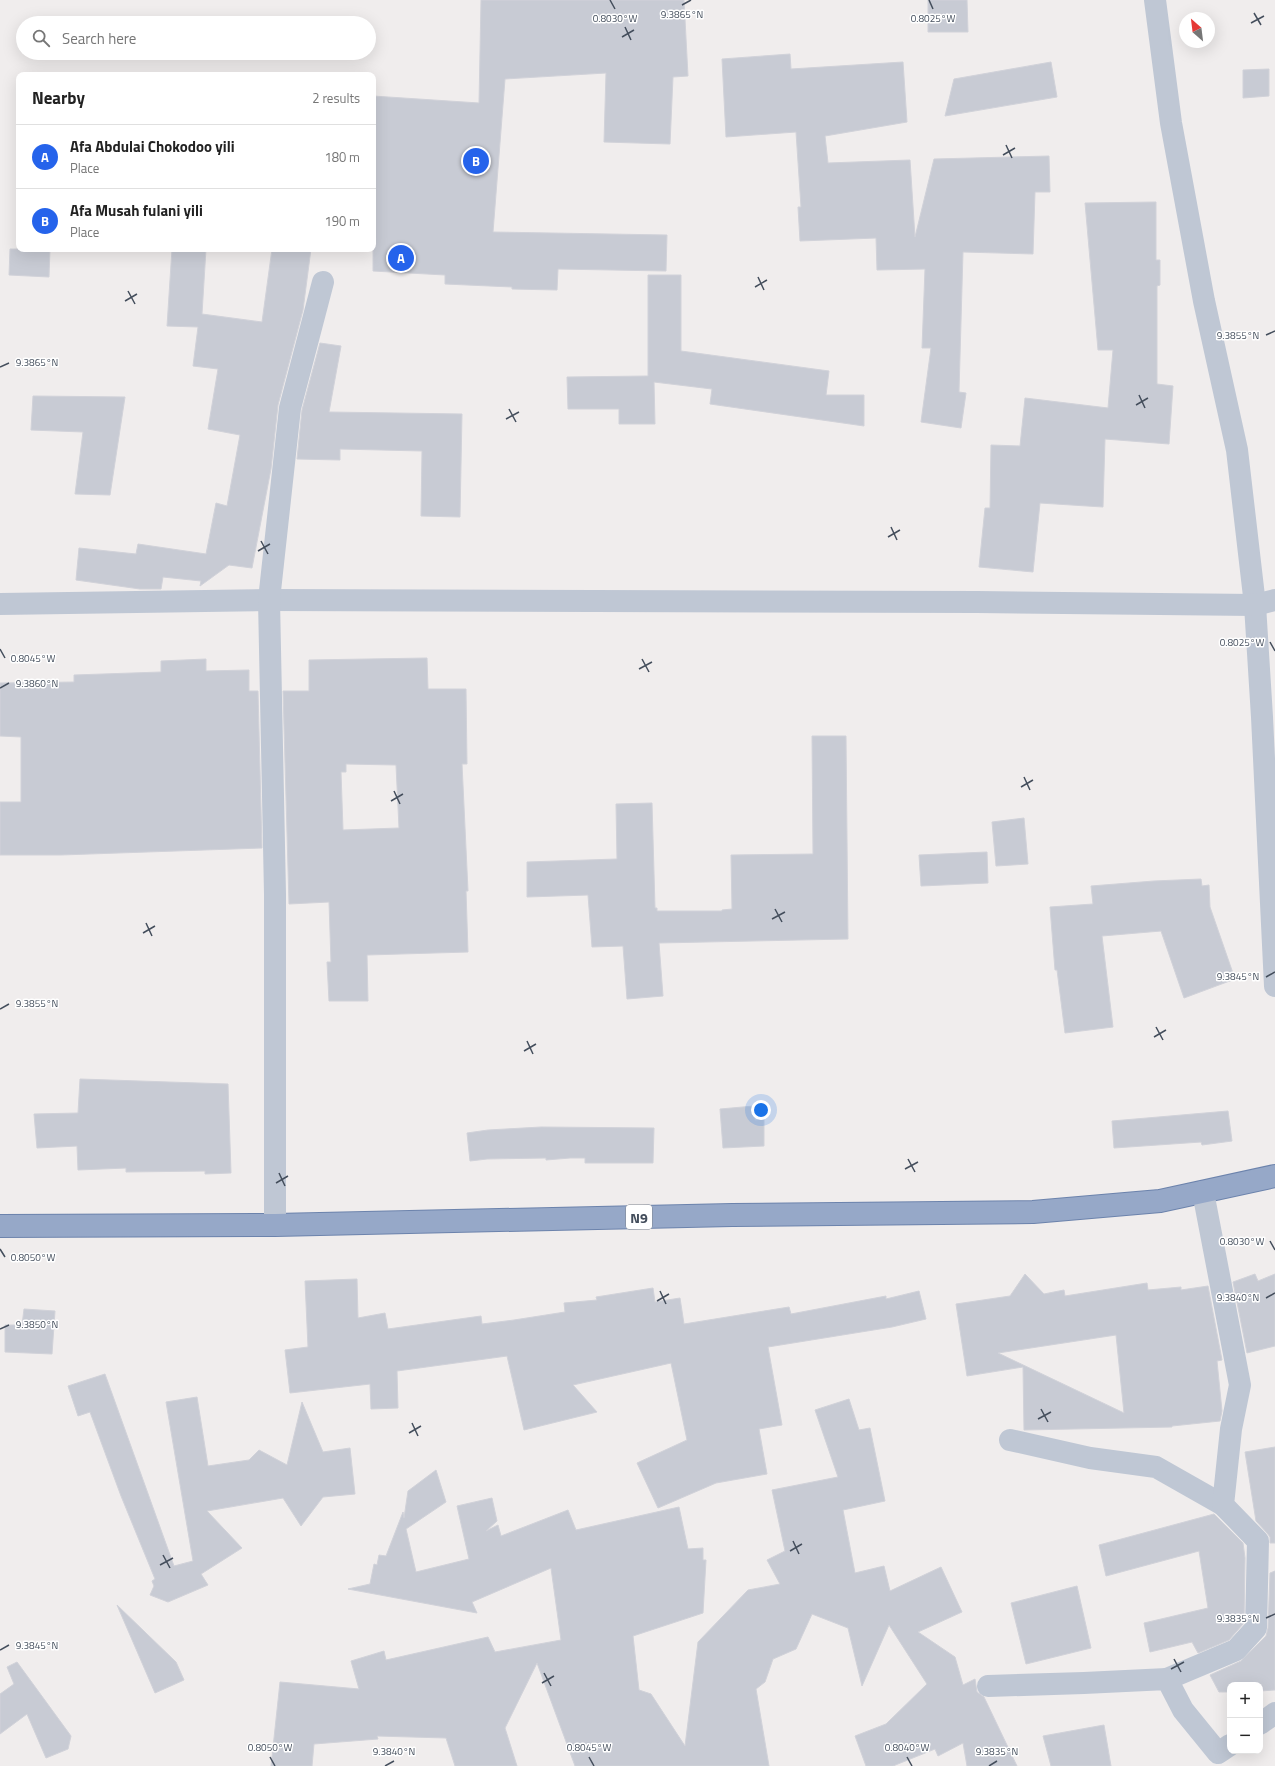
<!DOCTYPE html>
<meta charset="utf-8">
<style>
:root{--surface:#fff;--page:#f2f2f2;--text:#222;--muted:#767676;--line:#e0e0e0;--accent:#2563eb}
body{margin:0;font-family:"Titillium Web",sans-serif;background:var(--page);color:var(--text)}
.controls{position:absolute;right:12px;bottom:12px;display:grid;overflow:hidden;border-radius:8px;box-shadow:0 4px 16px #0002}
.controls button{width:36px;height:36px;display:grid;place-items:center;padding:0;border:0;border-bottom:1px solid var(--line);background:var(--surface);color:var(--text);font:20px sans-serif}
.compass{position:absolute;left:1179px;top:12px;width:36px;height:36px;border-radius:50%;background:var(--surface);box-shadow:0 4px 16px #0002;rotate:332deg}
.you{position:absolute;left:761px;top:1110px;width:14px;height:14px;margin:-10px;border:3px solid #fff;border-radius:50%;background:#1a73e8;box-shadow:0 0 0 6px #1a73e833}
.badge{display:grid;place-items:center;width:26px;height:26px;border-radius:50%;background:var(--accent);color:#fff;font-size:13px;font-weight:700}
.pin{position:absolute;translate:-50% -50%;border:2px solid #fff;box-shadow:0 1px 4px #0006}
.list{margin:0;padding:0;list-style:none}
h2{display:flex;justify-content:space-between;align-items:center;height:52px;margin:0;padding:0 16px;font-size:17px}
h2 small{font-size:13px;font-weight:400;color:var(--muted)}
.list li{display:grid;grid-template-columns:26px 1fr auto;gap:12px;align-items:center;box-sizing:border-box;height:64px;padding:0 16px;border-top:1px solid var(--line)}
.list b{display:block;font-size:15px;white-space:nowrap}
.list p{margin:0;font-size:13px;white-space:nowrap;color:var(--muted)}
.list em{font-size:13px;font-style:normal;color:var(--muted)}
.icon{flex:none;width:22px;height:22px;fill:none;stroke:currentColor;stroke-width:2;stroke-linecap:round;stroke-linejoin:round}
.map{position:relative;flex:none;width:1275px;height:1766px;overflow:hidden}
.search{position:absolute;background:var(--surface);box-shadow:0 4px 16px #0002;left:16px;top:16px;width:360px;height:44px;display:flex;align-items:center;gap:10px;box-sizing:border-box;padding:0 14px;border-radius:22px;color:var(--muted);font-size:15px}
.panel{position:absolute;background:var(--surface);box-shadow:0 4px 16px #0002;left:16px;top:72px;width:360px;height:180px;border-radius:8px}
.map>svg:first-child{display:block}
.building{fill:#c8cbd4;stroke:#d1d2d9;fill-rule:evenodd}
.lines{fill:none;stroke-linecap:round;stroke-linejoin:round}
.trunk-casing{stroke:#6c83ac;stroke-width:24}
.minor{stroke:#bfc7d4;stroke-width:22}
.trunk{stroke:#96a8c8;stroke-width:22}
.ticks{fill:none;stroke:#444e5c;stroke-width:1.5}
.labels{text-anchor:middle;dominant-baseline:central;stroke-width:3;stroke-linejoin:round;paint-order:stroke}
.shield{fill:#fff;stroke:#7c838d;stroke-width:1}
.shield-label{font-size:14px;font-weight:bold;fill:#444e5c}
.ticks-label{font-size:10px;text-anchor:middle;fill:#444e5c;stroke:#fff;stroke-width:3;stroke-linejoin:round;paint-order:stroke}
</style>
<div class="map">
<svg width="1275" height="1766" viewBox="0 0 1275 1766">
<rect width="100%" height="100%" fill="#f0eded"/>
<g class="building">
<path d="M481,0H684L688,76L673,77L670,144L604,142L606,73L505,79L493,232L667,235L666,271L558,269L557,290L512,289V287L445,284V275L373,271V96L479,103Z"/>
<path d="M928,0H967L968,32H928Z"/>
<path d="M790,54L791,69L903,62L907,122L825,136L828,163L910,160L915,237L934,159L1049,156L1050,192H1035L1033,254L963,252L959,392L966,393L961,428L921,422L931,348H922L925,269L877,270L876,238L800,241L798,207H801L796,132L726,137L722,59Z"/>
<path d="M1051,62L1057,97L945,116L954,79Z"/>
<path d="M1269,69V96L1243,98V70Z"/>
<path d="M1156,202V260H1160V285L1157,286V384L1173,386L1169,444L1105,439L1103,507L1040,503L1033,572L979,567L985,508H990L991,445L1020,446L1025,398L1108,408L1113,350H1098L1085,203Z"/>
<path d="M10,249H50L49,277L9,275Z"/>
<path d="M172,249H206L202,314L262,322L272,249H311L303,310L278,405L271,469L252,568L229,565L200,586L201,581L163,577L161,589H140L76,580L79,548L136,554L138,544L206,554L216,503L227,506L240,435L208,429L218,369L193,366L198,327L167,326Z"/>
<path d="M648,275H681V351L829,371L826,395H864V426L710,404L712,389L654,382L655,424H619V409H568L567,377L648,376Z"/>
<path d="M320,343L341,346L329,412L462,414L460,517L421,516L422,451L340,449V460L297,459L302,410Z"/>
<path d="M33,396L125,397L110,495L75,494L83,432L31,430Z"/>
<path d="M427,658L428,689H466L467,764H462L468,891H466L468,952L367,955L368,1001H329L327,962H331L329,902L289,904L283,691H309V660ZM346,764L396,765L399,828L343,830L341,772H346Z"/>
<path d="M206,659V671L249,670V691H258L262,848L61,855H0V802H21V737L0,736V683L74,682V675L161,672V661Z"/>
<path d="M812,736H846L848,939L659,943L663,996L627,999L623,946L592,947L588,895L527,897V862L617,859L616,804L652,803L655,908H657V911H722V910L732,909L731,855L813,854Z"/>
<path d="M1024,818L1028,864L996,866L992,822Z"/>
<path d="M987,852L988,883L921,886L919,855Z"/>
<path d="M1201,879L1202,886L1209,885L1210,907L1235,979L1184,998L1161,931L1102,936L1113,1027L1065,1033L1057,970H1055L1050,907L1093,904L1091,886L1154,881Z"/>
<path d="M80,1079L228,1084L231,1173L205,1174V1171L126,1172V1168L78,1170L77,1146L37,1148L34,1114L78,1113Z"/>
<path d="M754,1106L755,1120L764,1119V1146L723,1148L720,1109Z"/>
<path d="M1228,1111L1232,1141L1202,1145L1201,1142L1114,1148L1112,1121Z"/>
<path d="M541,1127L654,1128L653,1163H585V1158H570L546,1160V1158L487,1159L470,1161L467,1133L488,1130Z"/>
<path d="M1025,1274L1044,1294L1064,1290L1065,1296L1147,1283L1148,1290L1181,1287V1290L1208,1286L1222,1360L1217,1361L1222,1411L1220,1421L1172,1426V1427L1024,1430L1023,1367L967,1376L956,1304L1010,1296ZM1116,1335L1124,1413L998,1353Z"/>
<path d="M1255,1274L1258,1281L1275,1274V1346L1247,1353L1233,1282Z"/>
<path d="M357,1279L358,1318L385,1313L388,1329L481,1316L482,1324L514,1320L565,1312L564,1303L597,1300L596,1297L653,1288L655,1302L680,1298L684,1324L789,1307L791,1314L886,1296V1299L919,1291L926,1319L892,1327L768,1347L782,1425L759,1429L767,1474L716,1483L658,1508L637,1463L687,1440L671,1363L573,1385L597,1412L524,1430L507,1356L397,1371L398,1408L371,1409L370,1384L290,1393L285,1350L308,1347L305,1281Z"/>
<path d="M24,1309L55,1311L52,1354L5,1352V1325H22Z"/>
<path d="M105,1374L174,1566L193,1561L166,1402L197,1397L208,1466L249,1460L259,1450L287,1465L302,1402L323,1452L350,1448L355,1494L323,1497L301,1526L283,1498L207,1511L242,1548L201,1574L208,1585L168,1602L150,1595L154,1586L152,1581L155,1579L121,1496L90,1412L78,1416L68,1386Z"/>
<path d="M849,1399L859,1430L870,1428L885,1501L843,1510L855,1573L884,1566L890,1591L941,1567L962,1612L918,1632L955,1657L963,1685L975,1679L977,1692L984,1697L1017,1766H967L963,1743L938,1756L935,1749L893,1766H866L855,1736L886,1724L927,1684L889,1625L862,1686L848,1628L812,1614L796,1649L773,1659L765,1682L756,1689L769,1766H575L537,1663L505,1728L517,1766H455L446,1738L377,1736L378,1739L314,1744L312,1766H271L280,1682L359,1689L351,1661L384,1651L386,1660L488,1637L495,1652L561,1640L551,1568L472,1602L477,1613L348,1589L370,1584L374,1564L377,1565L379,1555L386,1556L403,1512L404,1518L408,1491L436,1470L446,1502L406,1529L416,1572L469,1559L457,1506L492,1498L497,1521L486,1531L498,1525L501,1536L568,1510L576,1530L679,1507L688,1549L703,1548V1560H706L703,1613L633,1636L639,1690L651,1694L685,1746L698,1642L748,1590L780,1584L767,1560L785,1551L772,1490L838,1477L815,1410Z"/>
<path d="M1275,1447V1543H1270V1537L1267,1533L1256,1521L1245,1452Z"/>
<path d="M1214,1514L1243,1543L1245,1558L1244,1623L1229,1640L1198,1653L1192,1642L1150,1652L1144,1623L1208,1608L1199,1551L1106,1576L1099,1545Z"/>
<path d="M1275,1571V1690L1260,1691V1685H1230V1692H1219L1210,1675L1241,1661L1266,1636L1268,1628L1270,1573Z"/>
<path d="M1077,1586L1091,1648L1026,1664L1011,1603Z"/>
<path d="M117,1605L176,1662L184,1680L155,1693Z"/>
<path d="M17,1662L71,1736L68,1749L46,1758L27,1714L0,1734V1694L14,1684L7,1667Z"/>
<path d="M1104,1725L1111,1766H1051L1043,1736Z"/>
</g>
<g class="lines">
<g class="trunk-casing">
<path id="trunk" d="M0,1226L275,1225L732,1215L1033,1212L1160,1201L1275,1176"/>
</g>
<g class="minor">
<path d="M1155,0L1171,123L1204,301L1237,450L1255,605L1262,717L1275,986"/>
<path d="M0,604L269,600L977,602L1255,605L1275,600"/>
<path d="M275,1225V894L269,600L290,408L323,282"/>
<path d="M1010,1440L1090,1458L1156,1467L1223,1505"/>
<path d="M1167,1679L1236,1650L1256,1628L1258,1541L1223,1505L1231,1429L1240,1385L1203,1192"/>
<path d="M988,1686L1084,1683L1167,1679L1183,1710L1218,1753L1230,1745"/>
<path d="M1260,1724L1275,1713"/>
</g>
<use href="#trunk" class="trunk"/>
</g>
<path class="ticks" d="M610,0L615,9M929,0L933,9M682,5L691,0M1254,13L1261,25M1251,23L1264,16M625,27L631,40M622,37L634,30M1006,145L1012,158M1003,155L1015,148M758,277L764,290M755,287L767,280M128,291L135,304M125,301L137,294M1266,335L1275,331M0,367L9,363M1139,395L1145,408M1136,405L1148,398M509,409L516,422M506,419L519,412M891,527L897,540M888,537L900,530M261,541L268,554M258,551L270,544M1270,642L1275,651M0,649L5,658M642,659L649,672M639,669L652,662M0,688L9,683M1024,777L1030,790M1021,787L1033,780M394,791L400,804M391,801L403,794M775,909L782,922M772,919L785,912M146,923L152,936M143,933L155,926M1266,977L1275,972M0,1009L9,1004M1156,1027L1163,1040M1154,1037L1166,1030M527,1041L533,1054M524,1051L536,1044M908,1159L915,1172M905,1169L918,1162M279,1173L285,1186M276,1183L288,1176M1270,1241L1275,1250M0,1249L5,1257M660,1291L666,1304M1266,1298L1275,1293M657,1301L669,1294M0,1329L9,1325M1041,1409L1048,1422M1038,1419L1051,1412M412,1423L418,1436M409,1433L421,1426M793,1541L799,1554M790,1551L802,1544M163,1555L170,1568M160,1565L173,1558M1266,1618L1275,1614M0,1650L9,1645M1174,1659L1181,1672M1171,1669L1184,1662M544,1673L551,1686M542,1683L554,1676M270,1757L275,1766M589,1757L594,1766M907,1757L912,1766M385,1766L394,1761M989,1766L997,1761"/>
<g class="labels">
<rect class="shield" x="626" y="1205" width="26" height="24" rx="3"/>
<g class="shield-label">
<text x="639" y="1217">N9</text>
</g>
</g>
<g class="ticks-label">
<text x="682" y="18">9.3865°N</text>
<text x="615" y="22">0.8030°W</text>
<text x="933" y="22">0.8025°W</text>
<text x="1238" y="339">9.3855°N</text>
<text x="37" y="366">9.3865°N</text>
<text x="1242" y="646">0.8025°W</text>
<text x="33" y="662">0.8045°W</text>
<text x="37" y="687">9.3860°N</text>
<text x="1238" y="980">9.3845°N</text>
<text x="37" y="1007">9.3855°N</text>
<text x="1242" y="1245">0.8030°W</text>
<text x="33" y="1261">0.8050°W</text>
<text x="1238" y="1301">9.3840°N</text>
<text x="37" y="1328">9.3850°N</text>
<text x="1238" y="1622">9.3835°N</text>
<text x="37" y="1649">9.3845°N</text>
<text x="270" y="1751">0.8050°W</text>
<text x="589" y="1751">0.8045°W</text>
<text x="907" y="1751">0.8040°W</text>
<text x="394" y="1755">9.3840°N</text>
<text x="997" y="1755">9.3835°N</text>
</g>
</svg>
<div class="controls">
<button>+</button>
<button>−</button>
</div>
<svg class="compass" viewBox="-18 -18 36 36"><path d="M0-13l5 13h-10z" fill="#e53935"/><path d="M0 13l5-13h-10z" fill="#767676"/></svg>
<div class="you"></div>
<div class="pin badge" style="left:401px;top:258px">A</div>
<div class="pin badge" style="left:476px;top:161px">B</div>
<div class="search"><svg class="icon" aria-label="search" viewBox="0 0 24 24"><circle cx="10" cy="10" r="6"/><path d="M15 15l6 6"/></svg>Search here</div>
<section class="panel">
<h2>Nearby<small>2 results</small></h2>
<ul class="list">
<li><span class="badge">A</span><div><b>Afa Abdulai Chokodoo yili</b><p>Place</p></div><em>180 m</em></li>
<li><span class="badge">B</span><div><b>Afa Musah fulani yili</b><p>Place</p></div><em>190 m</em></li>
</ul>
</section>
</div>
